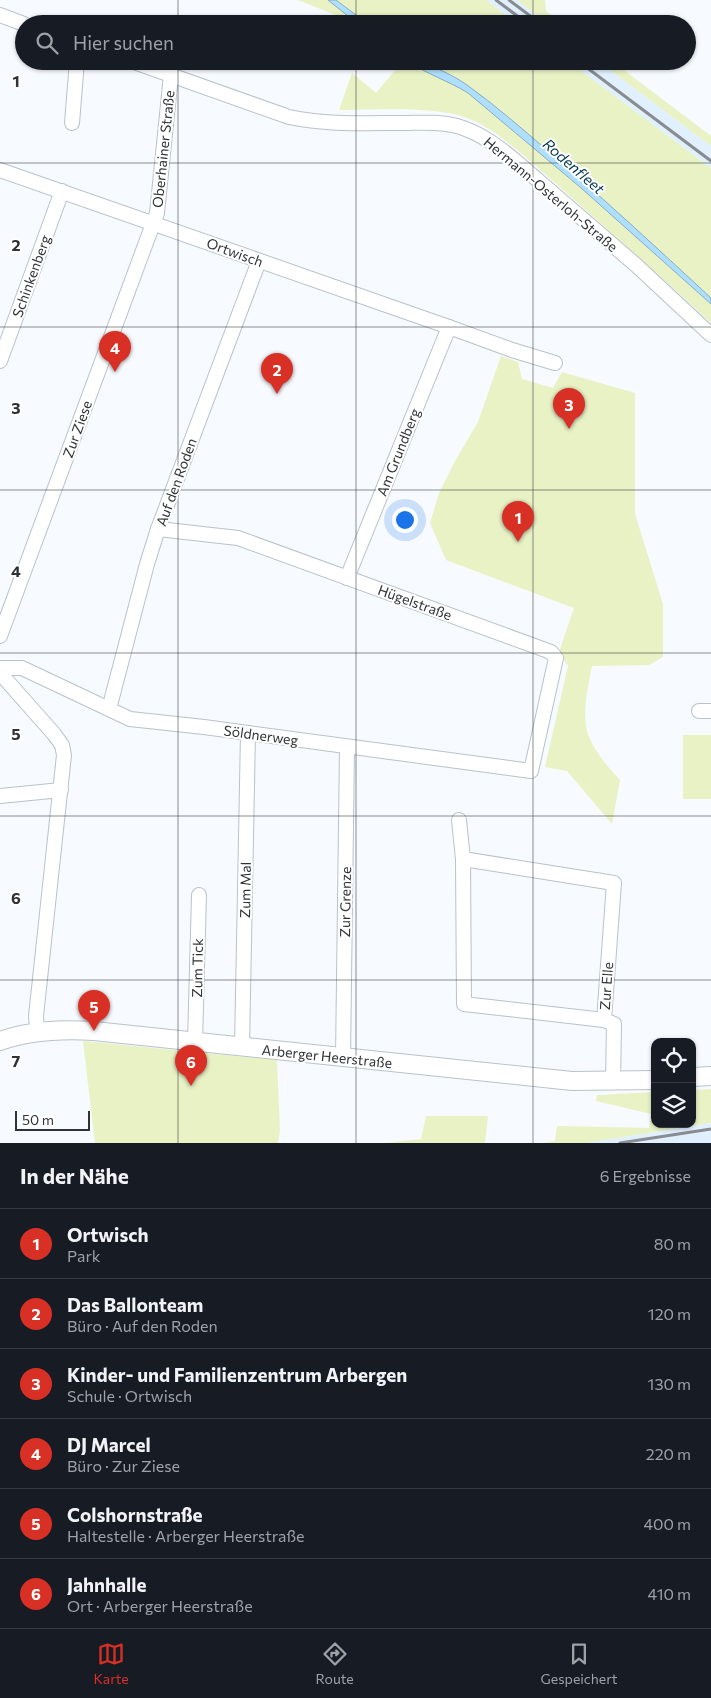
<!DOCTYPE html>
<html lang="de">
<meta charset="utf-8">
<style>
:root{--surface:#171b24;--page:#20242c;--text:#f1f3f6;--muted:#9ea1a6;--line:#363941;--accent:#d93025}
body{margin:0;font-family:Commissioner,sans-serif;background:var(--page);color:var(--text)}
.controls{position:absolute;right:15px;bottom:15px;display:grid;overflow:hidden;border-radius:10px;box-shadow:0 1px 4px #0004}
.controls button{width:45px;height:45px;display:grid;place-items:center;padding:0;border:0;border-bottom:1px solid var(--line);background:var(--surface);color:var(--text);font:25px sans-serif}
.scale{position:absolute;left:15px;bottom:12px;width:75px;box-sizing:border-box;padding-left:5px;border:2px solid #2f3336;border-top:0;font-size:14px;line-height:18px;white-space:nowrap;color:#2f3336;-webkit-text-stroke:4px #fff;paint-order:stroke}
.you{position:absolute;left:404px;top:519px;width:18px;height:18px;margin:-12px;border:4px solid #fff;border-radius:50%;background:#1a73e8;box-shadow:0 0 0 8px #1a73e833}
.badge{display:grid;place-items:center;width:32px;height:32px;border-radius:50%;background:var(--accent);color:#fff;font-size:16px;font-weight:700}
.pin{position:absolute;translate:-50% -41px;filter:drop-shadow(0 1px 2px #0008)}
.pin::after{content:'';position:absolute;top:26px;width:18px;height:15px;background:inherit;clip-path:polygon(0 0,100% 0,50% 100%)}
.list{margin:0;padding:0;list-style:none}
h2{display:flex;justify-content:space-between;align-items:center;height:65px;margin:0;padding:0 20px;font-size:21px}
h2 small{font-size:16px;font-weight:400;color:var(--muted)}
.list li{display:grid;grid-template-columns:32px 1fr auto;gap:15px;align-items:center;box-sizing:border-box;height:70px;padding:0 20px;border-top:1px solid var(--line)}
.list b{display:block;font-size:19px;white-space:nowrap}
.list p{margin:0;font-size:16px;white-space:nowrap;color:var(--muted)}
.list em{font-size:16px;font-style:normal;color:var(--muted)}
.icon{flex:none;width:28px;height:28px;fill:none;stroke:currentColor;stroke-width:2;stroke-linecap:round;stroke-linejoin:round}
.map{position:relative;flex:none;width:711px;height:1143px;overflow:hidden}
.search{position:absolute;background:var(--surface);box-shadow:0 1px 4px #0004;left:15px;right:15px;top:15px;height:55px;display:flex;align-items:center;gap:12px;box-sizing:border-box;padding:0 18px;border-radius:28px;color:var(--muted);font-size:19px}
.sheet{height:485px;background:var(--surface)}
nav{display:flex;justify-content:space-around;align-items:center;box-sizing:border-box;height:70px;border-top:1px solid var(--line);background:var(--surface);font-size:14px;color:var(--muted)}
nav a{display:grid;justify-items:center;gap:2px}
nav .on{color:var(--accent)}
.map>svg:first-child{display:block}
.built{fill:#e0f0fe}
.green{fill:#e8f2c5}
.water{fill:#aedffe;stroke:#88abc2}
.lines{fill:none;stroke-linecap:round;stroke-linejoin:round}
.minor-casing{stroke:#b9c2ca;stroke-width:16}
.major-casing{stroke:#b9c2ca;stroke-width:20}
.minor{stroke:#fff;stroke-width:14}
.major{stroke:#fff;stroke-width:18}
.rail{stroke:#898c90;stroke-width:3}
.grid{fill:none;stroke:#2f3336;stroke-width:1;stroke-opacity:0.55}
.labels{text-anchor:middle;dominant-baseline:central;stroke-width:4;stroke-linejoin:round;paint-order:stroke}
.street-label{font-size:14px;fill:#2f3336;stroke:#fff}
.water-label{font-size:15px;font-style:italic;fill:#00364f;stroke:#fff}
.grid-label{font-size:16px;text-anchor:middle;font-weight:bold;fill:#2f3336;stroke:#fff;stroke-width:4;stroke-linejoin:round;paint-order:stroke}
</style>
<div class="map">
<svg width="711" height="1143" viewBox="0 0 711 1143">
<rect width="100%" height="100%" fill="#f7fafe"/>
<g class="built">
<path d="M486,0H517L548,24H518Z"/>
<path d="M568,61H598L711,146V168Z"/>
<path d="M711,1123V1143H586Z"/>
</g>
<g class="green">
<path d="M298,0H328L358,24H344L333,14Z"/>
<path d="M336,0H486L518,24H368Z"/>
<path d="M517,0H545L546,11L562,24H548Z"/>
<path d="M389,61H408L414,66L452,83L468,93L580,187L711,304V323C659,275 606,228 553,181C527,159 497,128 464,117C431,106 376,110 339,110L352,73L376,93L397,68Z"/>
<path d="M418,61H568L711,168V298L578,177L508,117L466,84Z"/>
<path d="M598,61H612L711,136V146Z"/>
<path d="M501,356L518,362L522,379L553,388L562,372L635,393V514L663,604V657L649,665L592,666C588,687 580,719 590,739C597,755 609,768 620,780L612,824L567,771L545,767L568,666L559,652L574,608L446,560L430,523L439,493L455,461L478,422Z"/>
<rect x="683" y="735" width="28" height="64"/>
<path d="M83,1041L277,1060L280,1131L278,1143H95Z"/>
<path d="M711,1089V1123L586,1143H542L555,1141L557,1126L649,1128L651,1114L596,1101L597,1095L655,1092V1124H692V1090Z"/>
<path d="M426,1116H488L485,1143H385L421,1139Z"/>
</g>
<g class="water">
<path d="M328,0H336L368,24H358Z"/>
<path d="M408,61C425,61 453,75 467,85C495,105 521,128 547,150C603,198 657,248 711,298V304L580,187L468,93C449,81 426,74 408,61Z"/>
</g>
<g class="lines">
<g class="minor-casing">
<g id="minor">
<path d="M0,15L24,24"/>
<path d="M131,61L289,117C327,125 365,123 403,123C421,123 439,121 457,126C481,133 499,147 518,163L637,266L711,335"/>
<path d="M72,123L77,61"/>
<path d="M0,170L449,327L512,350L555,363"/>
<path d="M0,361L62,191"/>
<path d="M347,578L449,327"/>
<path d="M0,636L157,213L171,75"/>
<path d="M0,668H22L130,719L204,727L531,771L556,658L551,652L238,538L158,529"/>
<path d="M0,673L54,734L62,745L64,755L36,1016L37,1031"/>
<path d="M109,709L147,564L158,529L259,261"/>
<path d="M699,711H711"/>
<path d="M0,796L61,790"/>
<path d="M459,820L463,859L614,883L604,1020L614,1024L613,1082"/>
<path d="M463,859L464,1004L604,1020"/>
<path d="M195,1042L199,895"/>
<path d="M242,1047L248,733"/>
<path d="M343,1058L347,747"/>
</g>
</g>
<g class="major-casing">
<g id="major">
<path d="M0,1041C31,1030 62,1029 94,1031L572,1081L655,1080"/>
<path d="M692,1077L711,1076"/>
</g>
</g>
<use href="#minor" class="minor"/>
<use href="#major" class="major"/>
<g class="rail">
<path d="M496,0L528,24"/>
<path d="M509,0L541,24"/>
<path d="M578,61L711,161"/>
<path d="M620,1143L711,1129"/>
</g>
</g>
<path class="grid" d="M178,0V24M356,0V24M533,0V24M178,61V1143M356,61V1143M533,61V1143M0,163H711M0,327H711M0,490H711M0,653H711M0,816H711M0,980H711"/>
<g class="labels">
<g class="street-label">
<text transform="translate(163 149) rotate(-84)">Oberhainer Straße</text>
<text transform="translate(551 194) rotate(40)">Hermann-Osterloh-Straße</text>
<text transform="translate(235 252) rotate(20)">Ortwisch</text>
<text transform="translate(31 276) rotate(-70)">Schinkenberg</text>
<text transform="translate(77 429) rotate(-70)">Zur Ziese</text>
<text transform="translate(398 452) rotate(-68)">Am Grundberg</text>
<text transform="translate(176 482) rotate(-70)">Auf den Roden</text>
<text transform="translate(415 602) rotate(20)">Hügelstraße</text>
<text transform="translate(261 735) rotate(8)">Söldnerweg</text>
<text transform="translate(245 890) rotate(-89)">Zum Mal</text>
<text transform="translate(345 902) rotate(-89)">Zur Grenze</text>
<text transform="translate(197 968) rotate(-89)">Zum Tick</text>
<text transform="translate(606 986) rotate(-86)">Zur Elle</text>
<text transform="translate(327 1056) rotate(6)">Arberger Heerstraße</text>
</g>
<g class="water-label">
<text transform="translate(574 166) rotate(41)">Rodenfleet</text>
</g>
</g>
<g class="grid-label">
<text x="16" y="87">1</text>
<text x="16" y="251">2</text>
<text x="16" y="414">3</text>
<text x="16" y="577">4</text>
<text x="16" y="740">5</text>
<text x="16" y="904">6</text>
<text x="16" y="1067">7</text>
</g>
</svg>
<div class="controls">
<button><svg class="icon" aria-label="locate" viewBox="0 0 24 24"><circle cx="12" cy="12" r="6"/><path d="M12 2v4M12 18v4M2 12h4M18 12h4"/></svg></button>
<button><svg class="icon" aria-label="layers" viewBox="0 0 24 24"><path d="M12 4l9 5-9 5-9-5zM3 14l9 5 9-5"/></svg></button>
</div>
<div class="scale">50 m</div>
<div class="you"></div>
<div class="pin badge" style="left:518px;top:542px">1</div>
<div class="pin badge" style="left:277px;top:394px">2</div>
<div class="pin badge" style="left:569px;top:429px">3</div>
<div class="pin badge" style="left:115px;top:372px">4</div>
<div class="pin badge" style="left:94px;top:1031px">5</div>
<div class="pin badge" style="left:191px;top:1086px">6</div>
<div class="search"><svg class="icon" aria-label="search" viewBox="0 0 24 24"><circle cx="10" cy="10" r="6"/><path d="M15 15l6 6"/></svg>Hier suchen</div>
</div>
<section class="sheet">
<h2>In der Nähe<small>6 Ergebnisse</small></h2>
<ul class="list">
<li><span class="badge">1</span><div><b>Ortwisch</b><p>Park</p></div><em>80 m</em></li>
<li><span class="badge">2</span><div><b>Das Ballonteam</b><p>Büro · Auf den Roden</p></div><em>120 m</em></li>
<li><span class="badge">3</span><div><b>Kinder- und Familienzentrum Arbergen</b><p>Schule · Ortwisch</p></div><em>130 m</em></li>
<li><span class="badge">4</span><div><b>DJ Marcel</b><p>Büro · Zur Ziese</p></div><em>220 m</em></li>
<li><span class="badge">5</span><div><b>Colshornstraße</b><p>Haltestelle · Arberger Heerstraße</p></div><em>400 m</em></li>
<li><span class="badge">6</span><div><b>Jahnhalle</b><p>Ort · Arberger Heerstraße</p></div><em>410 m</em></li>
</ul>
</section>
<nav>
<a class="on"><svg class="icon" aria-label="map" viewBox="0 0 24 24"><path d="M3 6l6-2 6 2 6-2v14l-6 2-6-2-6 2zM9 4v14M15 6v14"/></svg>Karte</a>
<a><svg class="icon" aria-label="directions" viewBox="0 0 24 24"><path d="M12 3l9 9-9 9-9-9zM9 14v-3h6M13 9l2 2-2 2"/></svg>Route</a>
<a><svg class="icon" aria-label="saved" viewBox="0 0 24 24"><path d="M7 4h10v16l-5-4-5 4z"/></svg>Gespeichert</a>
</nav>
